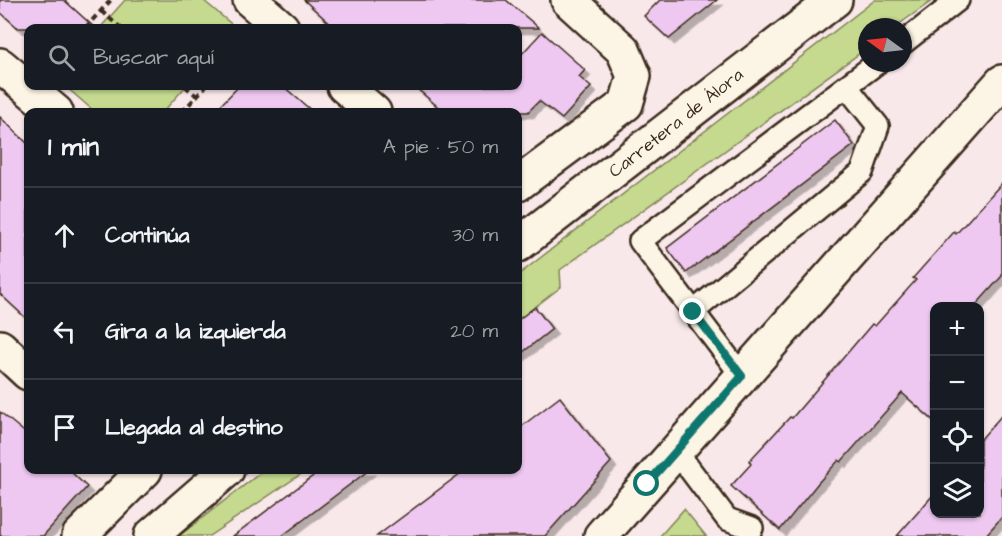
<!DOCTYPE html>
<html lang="es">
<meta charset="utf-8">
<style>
:root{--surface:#171b24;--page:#20242c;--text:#f1f3f6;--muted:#9ea1a6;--line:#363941}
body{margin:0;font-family:"Architects Daughter",sans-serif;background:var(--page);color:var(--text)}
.controls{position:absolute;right:18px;bottom:18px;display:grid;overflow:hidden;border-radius:12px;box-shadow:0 2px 4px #0004}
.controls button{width:54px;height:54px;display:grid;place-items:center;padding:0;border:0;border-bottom:2px solid var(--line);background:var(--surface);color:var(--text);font:30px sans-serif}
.compass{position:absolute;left:858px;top:18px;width:54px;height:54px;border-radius:50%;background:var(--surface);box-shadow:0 2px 4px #0004;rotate:285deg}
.stop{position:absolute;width:18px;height:18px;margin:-14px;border:4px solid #0f766e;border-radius:50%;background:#fff}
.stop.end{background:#0f766e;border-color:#fff;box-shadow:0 2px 6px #0008}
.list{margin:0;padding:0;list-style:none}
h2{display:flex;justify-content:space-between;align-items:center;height:78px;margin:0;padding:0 24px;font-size:26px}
h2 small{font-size:20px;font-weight:400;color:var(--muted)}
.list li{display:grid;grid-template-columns:39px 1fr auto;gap:18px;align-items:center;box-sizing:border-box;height:96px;padding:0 24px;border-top:2px solid var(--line)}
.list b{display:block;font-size:22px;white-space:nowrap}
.list em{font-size:20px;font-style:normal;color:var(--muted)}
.icon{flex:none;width:33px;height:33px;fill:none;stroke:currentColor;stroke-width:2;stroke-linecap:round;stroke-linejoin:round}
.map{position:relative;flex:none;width:1002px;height:536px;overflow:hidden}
.search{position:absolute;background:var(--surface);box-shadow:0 2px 4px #0004;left:24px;top:24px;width:498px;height:66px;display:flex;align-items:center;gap:15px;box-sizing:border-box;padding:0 21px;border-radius:12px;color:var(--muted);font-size:22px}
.panel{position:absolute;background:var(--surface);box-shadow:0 2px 4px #0004;left:24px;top:108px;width:498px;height:366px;border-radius:12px}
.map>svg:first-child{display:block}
.green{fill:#c5da8f;stroke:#808256;stroke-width:1.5}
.building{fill:#efc8f1;stroke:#3b2a1e;stroke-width:1.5;filter:url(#shadow)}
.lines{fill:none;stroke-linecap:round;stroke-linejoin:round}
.service-casing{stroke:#3b2a1e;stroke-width:26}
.minor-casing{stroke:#3b2a1e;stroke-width:38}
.secondary-casing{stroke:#3b2a1e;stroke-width:38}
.path{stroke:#3b2a1e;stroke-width:4;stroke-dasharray:6 4.5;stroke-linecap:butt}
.service{stroke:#fcf5e5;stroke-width:21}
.minor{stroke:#fcf5e5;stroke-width:33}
.secondary{stroke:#fcf5e5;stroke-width:33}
.route{stroke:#0f766e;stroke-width:8}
.labels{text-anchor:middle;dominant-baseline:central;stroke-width:4.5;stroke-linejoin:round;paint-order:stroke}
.street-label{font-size:18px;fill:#3b2a1e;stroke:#fcf5e5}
</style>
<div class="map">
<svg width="1002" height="536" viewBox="0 0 1002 536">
<defs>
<filter id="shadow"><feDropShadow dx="5.5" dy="5.5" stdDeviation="0" flood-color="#0004"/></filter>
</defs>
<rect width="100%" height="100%" fill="#f8e8e9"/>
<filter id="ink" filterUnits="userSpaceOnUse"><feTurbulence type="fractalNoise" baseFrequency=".0167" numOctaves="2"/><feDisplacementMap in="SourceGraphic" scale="12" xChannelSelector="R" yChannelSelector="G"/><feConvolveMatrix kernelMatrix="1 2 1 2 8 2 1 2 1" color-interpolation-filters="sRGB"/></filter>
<g filter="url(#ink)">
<g class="green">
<path d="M125,0H203L236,28H100Z"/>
<path d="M875,0H933L895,27H867V48L560,270L561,287L518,320V275Z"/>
<path d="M65,86H186L163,112H95Z"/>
<path d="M264,470H307L209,536H179Z"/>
<path d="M684,509L706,536H660Z"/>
</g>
<g class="building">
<path d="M0,0H64L95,28H18L0,12Z"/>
<path d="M304,0H506L539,28H335Z"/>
<path d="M660,0H717L669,39L644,16Z"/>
<path d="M542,32L585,70L579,77L591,87L562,119L539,101L528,112H444L414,86H519L518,58Z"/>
<path d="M239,86H283L313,112H214Z"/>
<path d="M0,117L28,144V320L0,294Z"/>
<path d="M835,120L854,145L686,273L667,248Z"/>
<path d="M1002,183V276L975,306H934V421L902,393L841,462L839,460L818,483L780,530L731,486L751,464L749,461L790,417L792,418L872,324L875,326L916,280L913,278L954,232L956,234Z"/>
<path d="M535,307L552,329L518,356V320Z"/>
<path d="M560,397L611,462L545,536H377L465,470H518V429Z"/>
<path d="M0,412L28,435V470H69L87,487L43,536H0Z"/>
<path d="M1002,415V517L985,536H897L934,494V513H980V440Z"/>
<path d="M321,470H369L282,536H233Z"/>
</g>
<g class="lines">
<g class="service-casing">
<g id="service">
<path d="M903,43L958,0"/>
<path d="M693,312L862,172L878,126L847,87"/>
<path d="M742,376L640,241L877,63"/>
<path d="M676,451L727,519L752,528"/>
</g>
</g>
<g class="minor-casing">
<g id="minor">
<path d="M250,0L282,28"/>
<path d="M0,65L56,112"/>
<path d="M344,86L374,112"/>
<path d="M518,184L626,104L634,76L623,50L568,0"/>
<path d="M0,347L28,373"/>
<path d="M79,536L145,470"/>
<path d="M601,536L1002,82"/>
</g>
</g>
<g class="secondary-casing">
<g id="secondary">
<path d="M518,245L835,0"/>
<path d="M151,536L227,470"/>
</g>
</g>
<g class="path">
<path d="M101,11L121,28"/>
<path d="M85,28L111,0"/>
<path d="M185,86L197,96"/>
<path d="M182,112L206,86"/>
</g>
<use href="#service" class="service"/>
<use href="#minor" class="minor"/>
<use href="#secondary" class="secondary"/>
</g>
</g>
<g class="lines" filter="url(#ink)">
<path class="route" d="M647,484L742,376L693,312"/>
</g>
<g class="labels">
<g class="street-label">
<text transform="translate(676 123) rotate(-38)">Carretera de Álora</text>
</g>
</g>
</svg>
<div class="controls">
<button>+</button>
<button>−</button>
<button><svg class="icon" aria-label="locate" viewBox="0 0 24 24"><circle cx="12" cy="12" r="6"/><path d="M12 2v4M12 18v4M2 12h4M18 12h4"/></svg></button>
<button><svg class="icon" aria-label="layers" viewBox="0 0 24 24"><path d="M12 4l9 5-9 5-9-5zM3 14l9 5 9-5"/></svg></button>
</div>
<svg class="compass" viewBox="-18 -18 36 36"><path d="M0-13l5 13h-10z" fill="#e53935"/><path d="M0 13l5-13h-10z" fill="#9ea1a6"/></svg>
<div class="stop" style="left:647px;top:484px"></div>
<div class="stop end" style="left:693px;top:312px"></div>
<div class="search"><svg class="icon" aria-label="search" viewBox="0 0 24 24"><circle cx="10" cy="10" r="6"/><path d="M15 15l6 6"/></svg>Buscar aquí</div>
<section class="panel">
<h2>1 min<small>A pie · 50 m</small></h2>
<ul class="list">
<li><svg class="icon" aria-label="ahead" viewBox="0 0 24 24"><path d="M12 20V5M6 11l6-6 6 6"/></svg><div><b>Continúa</b></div><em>30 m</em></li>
<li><svg class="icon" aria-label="left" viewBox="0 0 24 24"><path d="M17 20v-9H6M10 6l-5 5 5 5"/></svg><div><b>Gira a la izquierda</b></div><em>20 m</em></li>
<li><svg class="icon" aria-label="arrive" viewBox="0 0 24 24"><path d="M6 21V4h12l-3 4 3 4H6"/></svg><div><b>Llegada al destino</b></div></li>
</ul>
</section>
</div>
